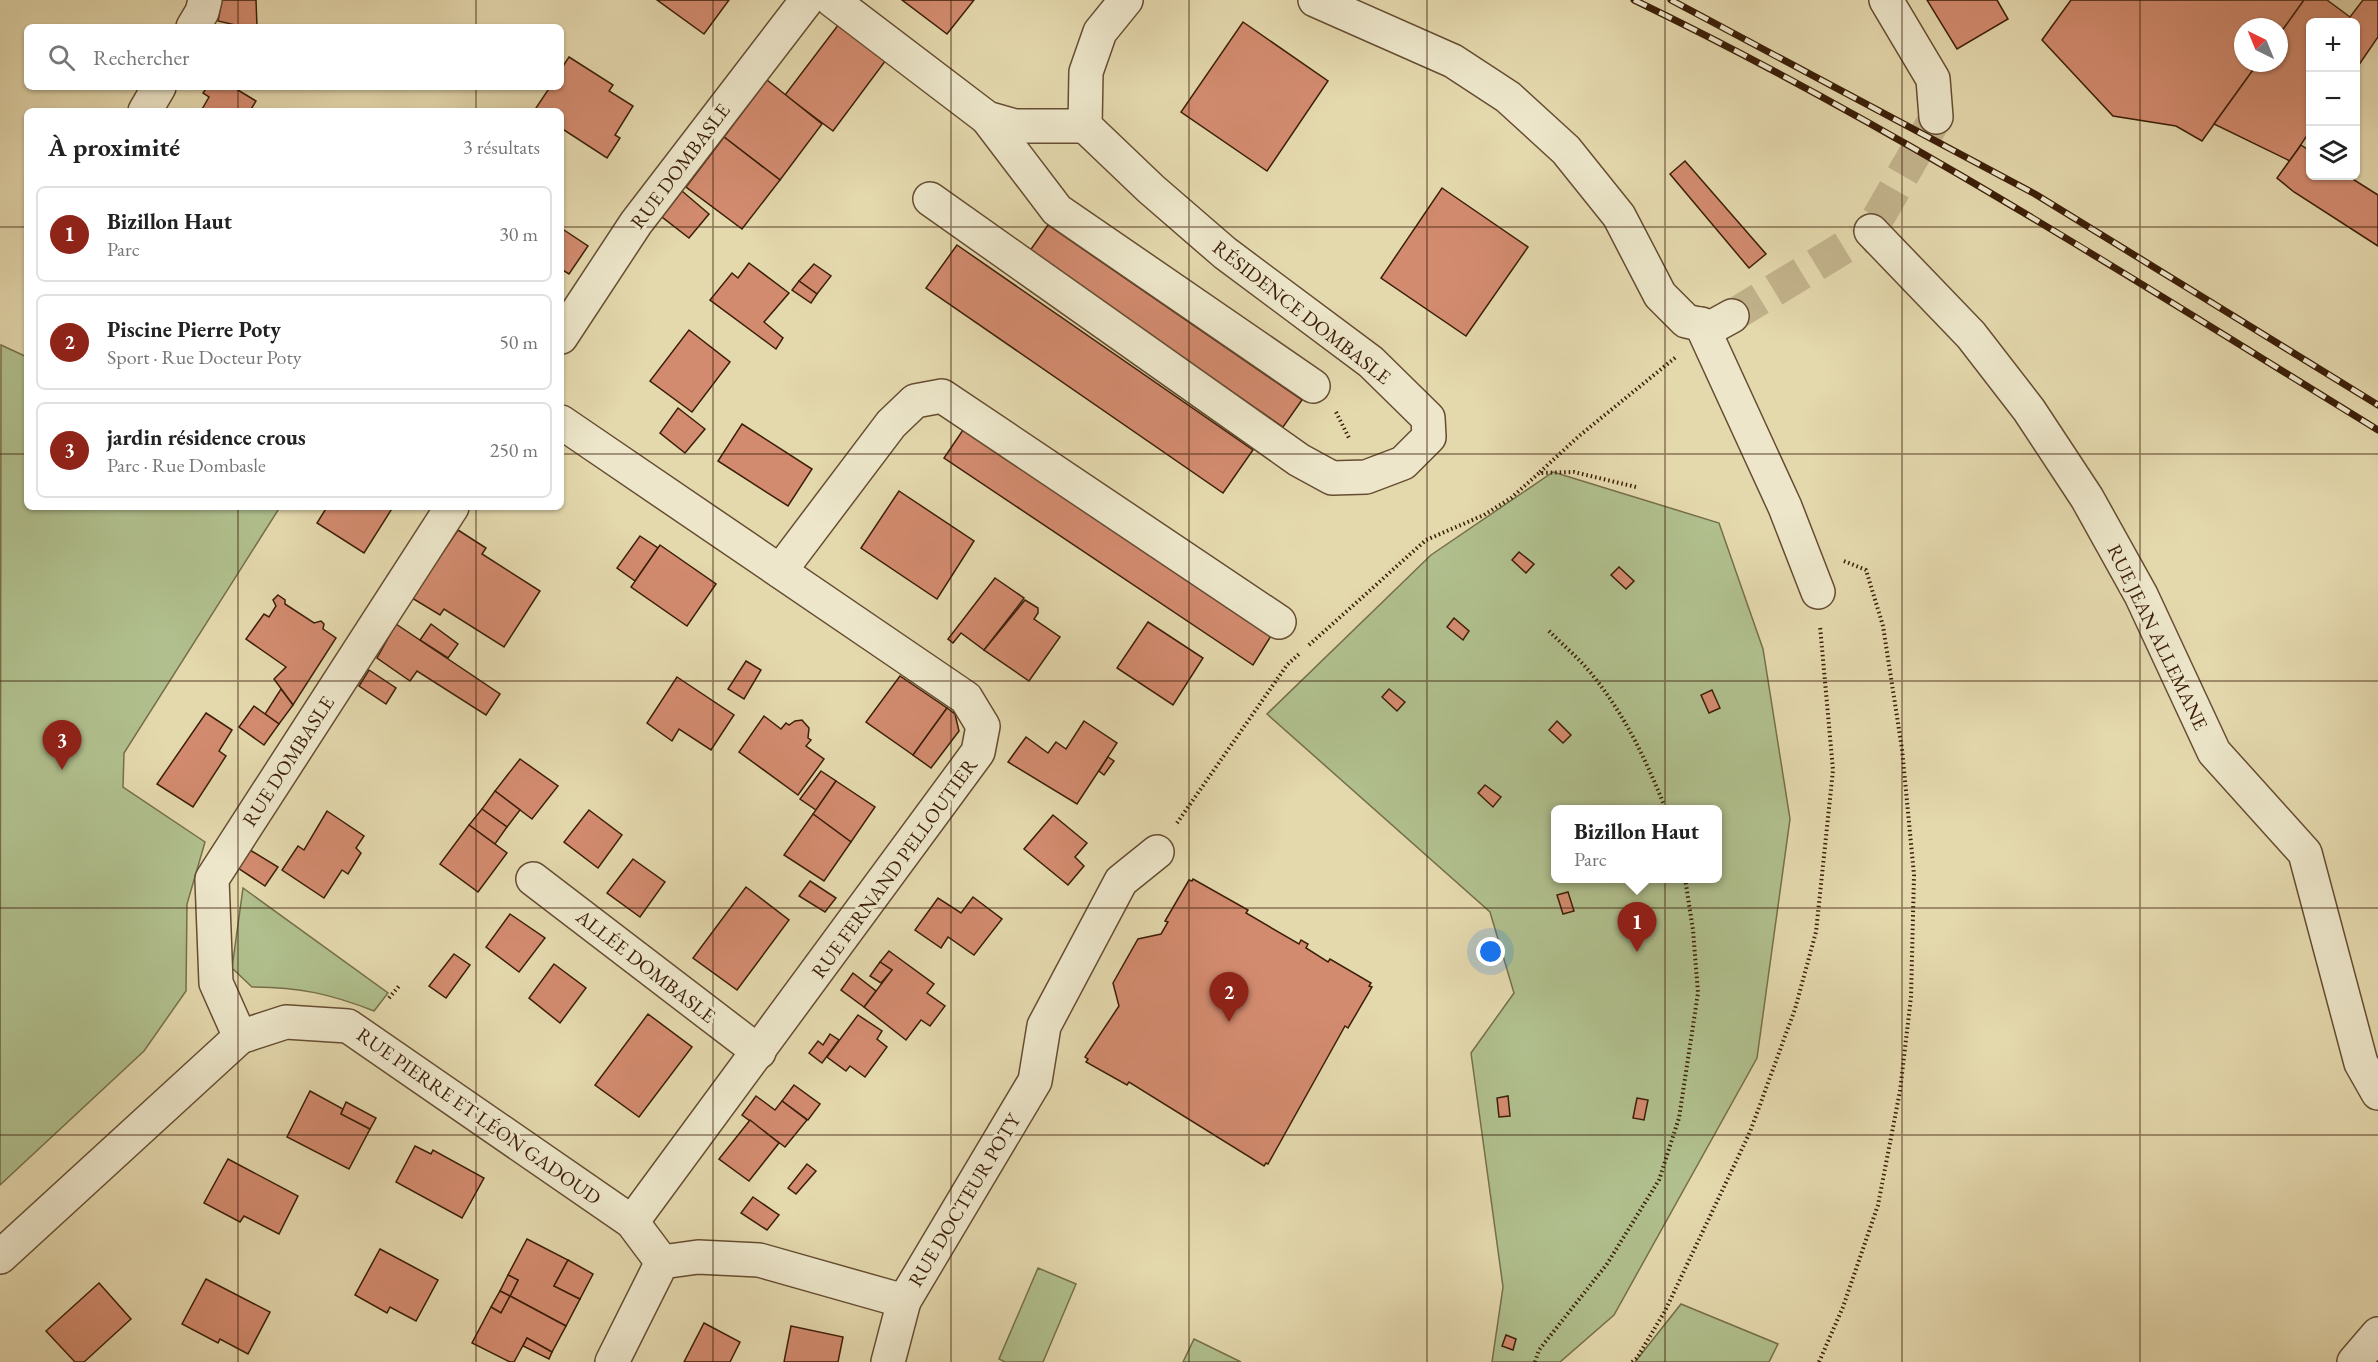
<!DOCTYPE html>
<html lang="fr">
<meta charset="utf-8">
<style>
:root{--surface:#fff;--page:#f6f6f6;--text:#222;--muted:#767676;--line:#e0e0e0;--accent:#8f2418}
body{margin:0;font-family:"EB Garamond",serif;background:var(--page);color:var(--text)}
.controls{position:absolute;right:18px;top:18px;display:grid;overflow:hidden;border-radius:9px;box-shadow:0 2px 4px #0004}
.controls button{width:54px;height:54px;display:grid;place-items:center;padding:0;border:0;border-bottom:2px solid var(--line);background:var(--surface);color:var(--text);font:30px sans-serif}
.compass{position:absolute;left:2234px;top:18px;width:54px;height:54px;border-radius:50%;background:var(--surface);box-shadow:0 2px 4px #0004;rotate:317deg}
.you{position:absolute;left:1491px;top:952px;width:21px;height:21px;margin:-15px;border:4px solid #fff;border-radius:50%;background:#1a73e8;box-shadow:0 0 0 9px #1a73e833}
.badge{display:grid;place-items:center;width:39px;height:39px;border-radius:50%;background:var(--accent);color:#fff;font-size:20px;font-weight:700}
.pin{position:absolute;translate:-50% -50px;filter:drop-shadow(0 2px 3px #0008)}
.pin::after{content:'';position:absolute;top:32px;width:21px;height:18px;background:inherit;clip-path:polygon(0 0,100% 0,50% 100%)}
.popup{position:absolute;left:1551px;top:805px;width:171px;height:78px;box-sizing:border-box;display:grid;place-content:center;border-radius:9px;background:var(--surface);filter:drop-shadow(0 2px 4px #0005);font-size:20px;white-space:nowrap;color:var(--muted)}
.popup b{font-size:22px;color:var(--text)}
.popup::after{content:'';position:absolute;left:50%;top:100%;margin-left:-12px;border:12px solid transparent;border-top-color:var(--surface)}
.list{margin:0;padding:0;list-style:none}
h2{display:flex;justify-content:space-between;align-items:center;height:78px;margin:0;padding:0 24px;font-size:26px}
h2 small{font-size:20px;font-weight:400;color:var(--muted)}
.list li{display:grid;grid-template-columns:39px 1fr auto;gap:18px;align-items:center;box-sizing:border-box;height:96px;margin:0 12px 12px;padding:0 12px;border:2px solid var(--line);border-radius:9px}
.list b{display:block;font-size:22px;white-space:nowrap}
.list p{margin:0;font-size:20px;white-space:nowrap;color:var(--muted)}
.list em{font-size:20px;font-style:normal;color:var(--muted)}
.icon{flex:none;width:33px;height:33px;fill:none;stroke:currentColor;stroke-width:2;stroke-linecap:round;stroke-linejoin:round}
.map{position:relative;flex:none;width:2378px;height:1362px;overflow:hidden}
.search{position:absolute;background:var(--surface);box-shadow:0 2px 4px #0004;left:24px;top:24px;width:540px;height:66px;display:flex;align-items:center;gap:15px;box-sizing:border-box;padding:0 21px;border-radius:9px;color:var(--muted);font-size:22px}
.panel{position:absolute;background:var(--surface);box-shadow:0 2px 4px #0004;left:24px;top:108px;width:540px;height:402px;border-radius:9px}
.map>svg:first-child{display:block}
.green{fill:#b0bf8d;stroke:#766f4a;stroke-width:1.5;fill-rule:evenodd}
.building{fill:#d38b6f;stroke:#3c1f08;stroke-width:1.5}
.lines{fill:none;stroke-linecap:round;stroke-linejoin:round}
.minor-tunnel{stroke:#c2b38c;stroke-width:33;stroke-dasharray:33 16;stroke-linecap:butt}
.minor-casing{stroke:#664d31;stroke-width:36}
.path{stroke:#3c1f08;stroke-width:4;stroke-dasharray:1.5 3;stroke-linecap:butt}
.minor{stroke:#ede6ca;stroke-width:33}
.rail-casing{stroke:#3c1f08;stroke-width:7}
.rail{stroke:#ede6ca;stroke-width:4.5;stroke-dasharray:14;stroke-linecap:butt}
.grid{fill:none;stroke:#3c1f08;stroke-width:1.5;stroke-opacity:0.55}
.labels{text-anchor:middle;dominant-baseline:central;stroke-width:6;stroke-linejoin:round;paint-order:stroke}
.street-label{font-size:20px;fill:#3c1f08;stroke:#ede6ca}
</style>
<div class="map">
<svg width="2378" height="1362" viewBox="0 0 2378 1362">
<rect width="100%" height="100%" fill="#e4d8ad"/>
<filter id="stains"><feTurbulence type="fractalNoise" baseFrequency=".00333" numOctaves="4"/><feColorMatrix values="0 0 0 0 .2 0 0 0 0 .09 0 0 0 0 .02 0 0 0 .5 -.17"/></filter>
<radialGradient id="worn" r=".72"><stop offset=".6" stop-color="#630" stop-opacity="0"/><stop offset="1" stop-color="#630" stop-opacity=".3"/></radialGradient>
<g class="green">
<path d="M1,345L27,357V507H280L124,753L123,787L205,842L187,904L186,991L144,1051L0,1185Z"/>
<path d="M1553,472L1719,523L1763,649L1790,819L1757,1058L1614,1315L1560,1362H1492L1503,1287L1471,1053L1514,993L1490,912L1267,714L1431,555ZM1556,810H1718V878H1556Z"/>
<path d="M243,888L388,993L374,1011C331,994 299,987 252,987L232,968Z"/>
<path d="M1038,1268L1076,1284L1043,1362H1005L999,1359Z"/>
<path d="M1681,1304L1778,1344L1769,1362H1635Z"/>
<path d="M1194,1339L1241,1362H1183Z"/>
</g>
<g class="building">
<path d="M222,0H256L257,27H244L218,21Z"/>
<path d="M657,0H729L704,34Z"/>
<path d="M902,0H974L947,34Z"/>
<path d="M1927,0H1997L2008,19L1957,49Z"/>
<path d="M2071,0H2304L2279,35V27H2243V63H2258L2202,141L2176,126L2113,116L2042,40Z"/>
<path d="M2304,0H2327L2350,17L2363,0H2378V37L2356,69V22H2310V131L2290,161L2214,124L2258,63H2279V35Z"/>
<path d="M842,20L889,56L833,131L785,95Z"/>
<path d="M1243,22L1328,81L1267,171L1181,112Z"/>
<path d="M569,57L613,85L609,91L633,106L615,135L620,138L607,158L561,128V111H534L550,87H561V69Z"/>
<path d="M767,80L822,124L780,180L724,137Z"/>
<path d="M207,87H233L256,101L250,111H201L209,97L203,93Z"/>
<path d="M724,137L780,180L742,229L686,187Z"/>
<path d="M2301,145L2310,151V176H2348L2378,195V246L2294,192L2277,178Z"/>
<path d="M1685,161L1766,254L1749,268L1670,174Z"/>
<path d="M1442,188L1528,247L1466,336L1381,278Z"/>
<path d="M682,191L709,214L689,238L662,217Z"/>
<path d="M1048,225L1302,400L1283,427L1029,252Z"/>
<path d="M561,228L588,246L569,274L561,269Z"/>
<path d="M957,245L1253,450L1223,493L926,288Z"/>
<path d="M749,263L789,293L764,322L783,338L776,349L710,300L732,273L738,278Z"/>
<path d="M814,264L831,276L817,294L799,281Z"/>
<path d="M799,281L817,294L811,303L792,290Z"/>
<path d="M689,330L730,362L692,412L650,381Z"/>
<path d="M678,408L705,429L685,453L660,433Z"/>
<path d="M742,424L812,469L788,506L718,461Z"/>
<path d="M963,430L1271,636L1253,665L944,458Z"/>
<path d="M899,491L974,541L937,599L861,548Z"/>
<path d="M327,507H393L364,553L317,523Z"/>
<path d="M458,530L486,548L482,554L540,591L504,647L444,609L440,615L412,598Z"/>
<path d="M640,536L658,548L635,581L617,568Z"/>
<path d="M660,545L716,584L687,626L631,587Z"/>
<path d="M1519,552L1534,564L1526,573L1512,560Z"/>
<path d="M1619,567L1634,581L1626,589L1611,575Z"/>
<path d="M995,578L1024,598L1022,601L984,650L961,633L953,643L948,639Z"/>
<path d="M278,595L285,600V604L314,623L321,621L324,624L323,629L336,638L293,705L274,679L286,667L246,639L264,614L269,617L276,606L273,600Z"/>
<path d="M1025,600L1038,608V613L1034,619L1060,637L1029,681L984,650Z"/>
<path d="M1454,618L1469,631L1463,640L1447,627Z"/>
<path d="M1148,622L1203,658L1173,705L1117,668Z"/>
<path d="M396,624L500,694L486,715L417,671L410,681L377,658Z"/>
<path d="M431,624L458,644L448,658L420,640Z"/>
<path d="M746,661L761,670L744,699L728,689Z"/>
<path d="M369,670L396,688L386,704L359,686Z"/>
<path d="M900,676L947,708L913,755L866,722Z"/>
<path d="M677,677L734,715L711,750L679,729L672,741L647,723Z"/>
<path d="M281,689L293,705L279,724L265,714Z"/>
<path d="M1389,689L1405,702L1397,711L1382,697Z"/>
<path d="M1712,690L1720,708L1709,713L1701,695Z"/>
<path d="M254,706L279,724L264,745L239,727Z"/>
<path d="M947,708L955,714L959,731L931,768L913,755Z"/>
<path d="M206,713L232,730L219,751L226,756L193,807L157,784Z"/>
<path d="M764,716L781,729L786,723L789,725L795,721L802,720L809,728L808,738L811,740L806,746L824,759L798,795L739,752Z"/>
<path d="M1084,721L1117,743L1077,804L1008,762L1026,737L1048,753L1056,742L1066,749Z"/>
<path d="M1557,721L1571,735L1563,743L1549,730Z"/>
<path d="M1108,757L1114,761L1104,775L1099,771Z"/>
<path d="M520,759L558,786L532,819L495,791Z"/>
<path d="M821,771L836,781L816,810L800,799Z"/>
<path d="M836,781L875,807L851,842L813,814Z"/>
<path d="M1485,785L1501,797L1493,807L1478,793Z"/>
<path d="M495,791L520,810L507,827L482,809Z"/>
<path d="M482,809L507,827L495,844L469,825Z"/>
<path d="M589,810L622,835L598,868L564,842Z"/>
<path d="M327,811L364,836L356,848L361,853L348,874L342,870L324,898L282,870L298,846L304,850Z"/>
<path d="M813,814L851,842L824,881L784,855Z"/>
<path d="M1053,815L1087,843L1075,857L1084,866L1068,885L1024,849Z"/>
<path d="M469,825L507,853L478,892L440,864Z"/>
<path d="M250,850L278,867L265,886L238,868Z"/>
<path d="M633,859L665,882L640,917L607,893Z"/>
<path d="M1193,879L1248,910L1246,913L1299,944L1301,940L1308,944L1306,948L1328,962L1330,959L1371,983L1369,986L1372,987L1348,1028L1345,1026L1268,1164L1266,1163L1264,1166L1129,1082L1127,1085L1086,1062L1088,1059L1085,1057L1119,1006L1113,983L1138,939L1161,934L1168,922L1165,921L1168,916L1189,880L1192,881Z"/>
<path d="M810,881L836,898L825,912L799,896Z"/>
<path d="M746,887L789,920L737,990L693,958Z"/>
<path d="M1568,892L1574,911L1563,914L1557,895Z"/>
<path d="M973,897L1002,919L974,955L948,937L941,948L915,930L938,898L961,913Z"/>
<path d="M510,914L545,938L519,972L486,947Z"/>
<path d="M889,951L934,984L927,993L945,1006L930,1026L921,1020L906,1040L864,1007L892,970L880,962Z"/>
<path d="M454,954L470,965L446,998L429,986Z"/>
<path d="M880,962L892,970L881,983L870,976Z"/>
<path d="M554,964L586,988L560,1023L529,998Z"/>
<path d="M853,973L876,991L864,1007L841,990Z"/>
<path d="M648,1014L692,1047L639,1117L595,1085Z"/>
<path d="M858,1015L882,1031L877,1039L887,1047L865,1077L850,1066L846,1071L827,1057Z"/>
<path d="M830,1034L839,1040L822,1063L809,1053L818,1041L823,1045Z"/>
<path d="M794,1085L820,1104L808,1120L782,1101Z"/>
<path d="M310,1091L343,1109L341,1114L370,1129L349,1169L287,1137Z"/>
<path d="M756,1096L775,1110L782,1101L807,1120L785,1147L742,1115Z"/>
<path d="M1508,1096L1510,1116L1499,1117L1497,1098Z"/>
<path d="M1637,1098L1648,1100L1644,1120L1633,1118Z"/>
<path d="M346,1102L376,1118L370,1129L341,1114Z"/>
<path d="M750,1120L779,1143L749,1181L719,1159Z"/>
<path d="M415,1146L431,1154L433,1150L484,1178L462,1218L396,1182Z"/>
<path d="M228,1159L298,1196L279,1234L244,1216L240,1222L204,1203Z"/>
<path d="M807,1164L816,1171L796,1194L788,1188Z"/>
<path d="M753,1197L779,1215L767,1230L741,1213Z"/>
<path d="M527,1239L568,1260L554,1286L580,1299L566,1326L510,1296L518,1280L508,1275Z"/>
<path d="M380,1249L438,1280L416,1321L390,1307L387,1313L355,1295Z"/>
<path d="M568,1260L593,1274L580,1299L554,1286Z"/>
<path d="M508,1275L518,1280L510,1296L500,1291Z"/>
<path d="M206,1279L270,1312L248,1354L220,1339L218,1343L182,1324Z"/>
<path d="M99,1283L131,1319L84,1362H75L46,1331Z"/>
<path d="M500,1291L510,1296L501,1313L491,1307Z"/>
<path d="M510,1296L566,1326L552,1352L527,1338L514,1362H510L472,1343L491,1307L501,1313Z"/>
<path d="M704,1323L740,1342L730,1362H684Z"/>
<path d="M791,1326L843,1337L838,1362H784Z"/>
<path d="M1506,1335L1516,1339L1513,1350L1502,1346Z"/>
<path d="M527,1338L552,1352L549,1359L523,1346Z"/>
</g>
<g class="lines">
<g class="minor-tunnel">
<path d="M1878,218L1936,117"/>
<path d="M1732,316L1858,239"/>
</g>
<g class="minor-casing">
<g id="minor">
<path d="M832,0L987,118L1015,126H1085"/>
<path d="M1315,0L1453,61L1508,97L1566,150L1619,216L1660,295L1686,321L1712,327L1732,316"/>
<path d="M1886,0L1933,79L1936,117"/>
<path d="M193,27L202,12L205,0"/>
<path d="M145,111L159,87"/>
<path d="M987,118L1057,210L1313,386"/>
<path d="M930,199L1299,460L1332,478L1366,477L1403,463L1429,437L1428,418L1371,362L1225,253L1151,189L1085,126L1086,72L1100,32L1126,0"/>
<path d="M1871,231L1971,335L2029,410L2087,498L2141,595L2214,752L2305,853L2361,1063L2378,1093"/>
<path d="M1701,324L1785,507L1818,592"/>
<path d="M561,337L636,223L807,0"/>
<path d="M561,422L966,698L983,726L978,752L632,1222"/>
<path d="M780,571L891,424L915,401L942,396L1279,622"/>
<path d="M533,879L759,1052"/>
<path d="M240,1037L216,983L212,879L452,507"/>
<path d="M0,1257L240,1037L286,1022L348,1026L632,1222L662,1262"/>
<path d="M612,1362L662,1262L698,1257L759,1260L904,1301L1035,1081L1044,1026L1121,881L1157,852"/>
<path d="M888,1362L904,1301"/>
<path d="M2354,1362L2378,1334"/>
</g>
</g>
<g class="path">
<path d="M1336,412L1350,440"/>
<path d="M1540,472L1579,436L1676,357"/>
<path d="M1549,631C1564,646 1581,660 1594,677C1626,717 1647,762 1666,810"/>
<path d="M1309,645L1426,540L1484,515L1511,498L1539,473L1574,472L1636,487"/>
<path d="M1177,823L1287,665L1299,654"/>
<path d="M389,998L399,986"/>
<path d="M1535,1362L1539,1350L1607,1264L1659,1180L1679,1118L1698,993L1693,930L1685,878"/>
<path d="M1632,1362L1637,1358L1665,1311L1750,1132L1795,1009L1816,932L1833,770L1820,626"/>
<path d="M1819,1362L1843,1307L1878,1205L1900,1091L1911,997L1914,875L1902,749L1883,626L1866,570L1844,561"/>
</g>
<use href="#minor" class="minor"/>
<g class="rail-casing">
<g id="rail">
<path d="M1634,0C1892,124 2134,280 2378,430"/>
<path d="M1671,0L2035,194L2378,405"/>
</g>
</g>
<use href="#rail" class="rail"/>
</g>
<path class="grid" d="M238,0V27M476,0V27M713,0V1362M951,0V1362M1189,0V1362M1427,0V1362M1665,0V1362M1902,0V1362M2140,0V1362M238,87V111M476,87V111M0,227H27M561,227H2378M0,454H27M561,454H2378M238,507V1362M476,507V1362M0,681H2378M0,908H2378M0,1135H2378"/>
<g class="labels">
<g class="street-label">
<text transform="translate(680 166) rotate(-53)">RUE DOMBASLE</text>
<text transform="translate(1302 312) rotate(38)">RÉSIDENCE DOMBASLE</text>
<text transform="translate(2158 637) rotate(64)">RUE JEAN ALLEMANE</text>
<text transform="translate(288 761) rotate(-57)">RUE DOMBASLE</text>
<text transform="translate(894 868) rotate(-54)">RUE FERNAND PELLOUTIER</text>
<text transform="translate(646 966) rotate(38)">ALLÉE DOMBASLE</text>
<text transform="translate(479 1116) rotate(35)">RUE PIERRE ET LÉON GADOUD</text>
<text transform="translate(964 1200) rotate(-59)">RUE DOCTEUR POTY</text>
</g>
</g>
<rect width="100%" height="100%" filter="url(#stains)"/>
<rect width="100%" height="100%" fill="url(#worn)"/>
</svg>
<div class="controls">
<button>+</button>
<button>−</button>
<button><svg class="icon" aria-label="layers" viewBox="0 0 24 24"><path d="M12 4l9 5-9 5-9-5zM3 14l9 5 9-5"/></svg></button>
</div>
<svg class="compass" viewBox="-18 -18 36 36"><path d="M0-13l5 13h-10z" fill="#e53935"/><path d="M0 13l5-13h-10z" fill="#767676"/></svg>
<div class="you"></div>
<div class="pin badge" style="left:1637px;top:952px">1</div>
<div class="popup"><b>Bizillon Haut</b>Parc</div>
<div class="pin badge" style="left:1229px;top:1022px">2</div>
<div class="pin badge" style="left:62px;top:770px">3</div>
<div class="search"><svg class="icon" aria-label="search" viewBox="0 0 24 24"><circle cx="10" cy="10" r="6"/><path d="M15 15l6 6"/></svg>Rechercher</div>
<section class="panel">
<h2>À proximité<small>3 résultats</small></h2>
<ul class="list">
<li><span class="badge">1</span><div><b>Bizillon Haut</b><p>Parc</p></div><em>30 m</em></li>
<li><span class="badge">2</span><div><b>Piscine Pierre Poty</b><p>Sport · Rue Docteur Poty</p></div><em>50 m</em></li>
<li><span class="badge">3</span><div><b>jardin résidence crous</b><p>Parc · Rue Dombasle</p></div><em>250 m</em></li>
</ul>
</section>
</div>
